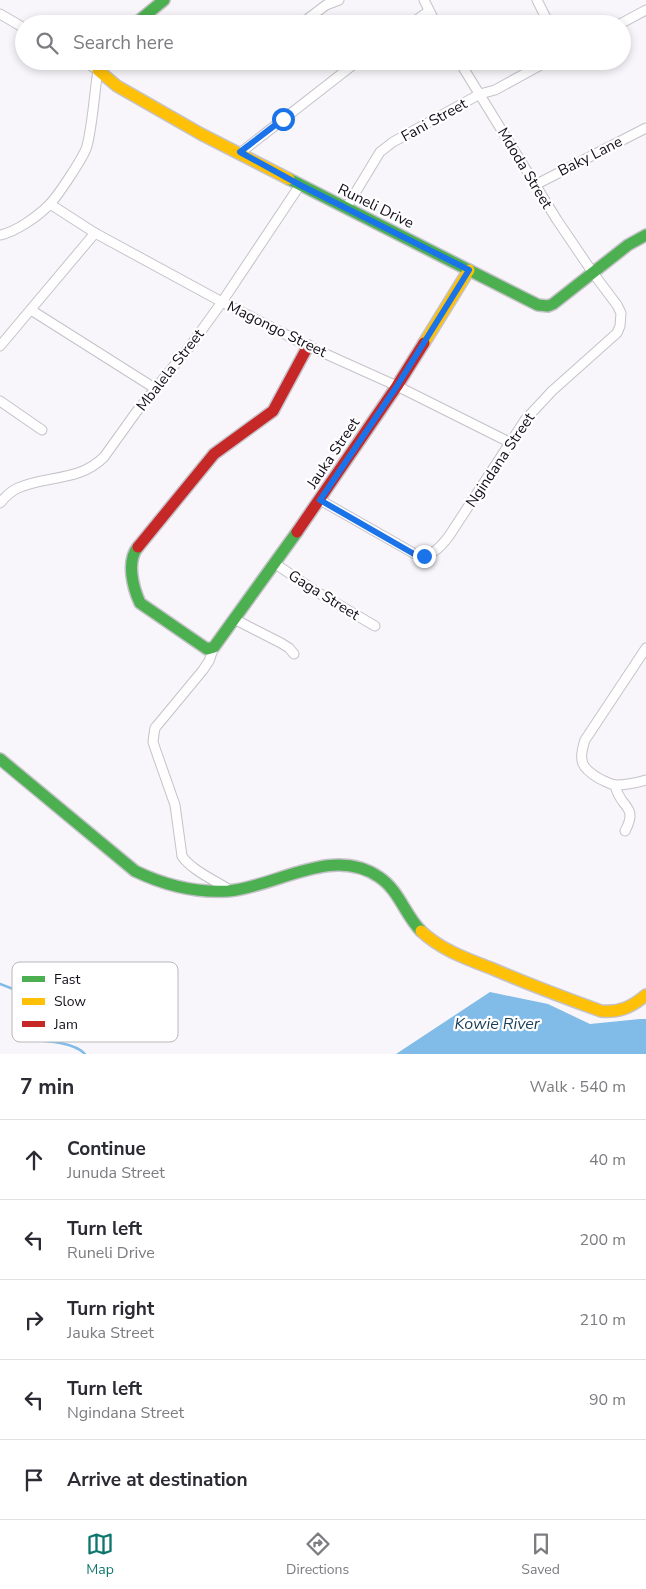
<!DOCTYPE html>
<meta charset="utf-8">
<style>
:root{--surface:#fff;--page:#f2f2f3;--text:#2b2b33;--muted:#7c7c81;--line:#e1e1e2;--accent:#0f766e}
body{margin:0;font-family:"Nunito Sans",sans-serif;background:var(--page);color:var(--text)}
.stop{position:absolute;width:15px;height:15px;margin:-11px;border:4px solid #1a73e8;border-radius:50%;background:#fff}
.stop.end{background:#1a73e8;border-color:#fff;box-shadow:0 1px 5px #0008}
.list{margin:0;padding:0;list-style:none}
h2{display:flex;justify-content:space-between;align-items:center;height:65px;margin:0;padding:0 20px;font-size:21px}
h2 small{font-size:16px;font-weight:400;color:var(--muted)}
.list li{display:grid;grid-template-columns:32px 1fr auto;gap:15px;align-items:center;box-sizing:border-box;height:80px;padding:0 20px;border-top:1px solid var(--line)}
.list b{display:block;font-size:19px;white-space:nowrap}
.list p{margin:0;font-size:16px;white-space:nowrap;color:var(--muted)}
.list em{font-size:16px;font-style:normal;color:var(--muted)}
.icon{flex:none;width:28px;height:28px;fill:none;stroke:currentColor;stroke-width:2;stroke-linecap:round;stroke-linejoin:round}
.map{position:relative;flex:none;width:646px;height:1054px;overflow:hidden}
.search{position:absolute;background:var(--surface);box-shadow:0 2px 8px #0003;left:15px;right:15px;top:15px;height:55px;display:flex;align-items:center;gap:12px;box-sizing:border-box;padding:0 18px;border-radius:28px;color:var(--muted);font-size:19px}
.sheet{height:465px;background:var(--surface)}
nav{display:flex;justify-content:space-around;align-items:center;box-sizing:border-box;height:70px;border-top:1px solid var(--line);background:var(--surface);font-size:14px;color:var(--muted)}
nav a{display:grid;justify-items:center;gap:2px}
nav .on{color:var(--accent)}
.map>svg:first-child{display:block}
.water{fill:#81bbe7}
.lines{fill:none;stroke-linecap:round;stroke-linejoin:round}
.stream{stroke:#81bbe7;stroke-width:2.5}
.street-casing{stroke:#c5c2ca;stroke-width:11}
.fast-casing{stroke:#c5c2ca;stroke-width:14}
.slow-casing{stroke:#c5c2ca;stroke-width:14}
.jam-casing{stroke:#c5c2ca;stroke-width:14}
.street{stroke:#fefefe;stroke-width:9}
.fast{stroke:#4caf50;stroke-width:11}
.slow{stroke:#ffc107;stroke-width:11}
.jam{stroke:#c62828;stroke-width:11}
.route{stroke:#1a73e8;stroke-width:6}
.labels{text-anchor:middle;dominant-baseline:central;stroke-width:4.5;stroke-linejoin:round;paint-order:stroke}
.street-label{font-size:15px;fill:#130e19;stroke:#fff}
.water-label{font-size:16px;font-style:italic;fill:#1a3d57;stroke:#fff}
.key{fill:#fff;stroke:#b8b7ba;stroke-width:1}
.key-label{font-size:14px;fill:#130e19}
</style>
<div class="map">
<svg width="646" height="1054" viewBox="0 0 646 1054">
<rect width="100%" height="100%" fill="#f8f6fa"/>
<path class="water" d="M490,992L548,1004L590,1024L640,1019H646V1054H396Z"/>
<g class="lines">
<path class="stream" d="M0,984L26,994L31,1002C28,1015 21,1028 31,1040C47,1041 74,1042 85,1054"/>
<g class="street-casing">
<g id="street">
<path d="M424,0L436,24"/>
<path d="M537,0L549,24"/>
<path d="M0,14L24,28"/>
<path d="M301,24L326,5L339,0"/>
<path d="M411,24L429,11"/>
<path d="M620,24L646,10"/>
<path d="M240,153L358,61"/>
<path d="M535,185L646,128"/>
<path d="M50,204L95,233L222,302L308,346L397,386L509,442"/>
<path d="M346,208L380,152L393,142L480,94L495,90L548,61"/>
<path d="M0,235C16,232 38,216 49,205C57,197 84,157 87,146C93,122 94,95 98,70L83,61"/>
<path d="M31,310L156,389"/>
<path d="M0,346L95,233"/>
<path d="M0,401L42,430"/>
<path d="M320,500L415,554C431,558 440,548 449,536L525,420L552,391L617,333L620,326L621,313L617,305L593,273L557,220L459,61"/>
<path d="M0,503C5,497 11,491 18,488C47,475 79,482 104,457L137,411L191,345L222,302L300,185"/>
<path d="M274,563L317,592L375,626"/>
<path d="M234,619L281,643L289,648L294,654"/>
<path d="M214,647L209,661L203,670L160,722L155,728L154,734L153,742L156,751L175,805L182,856C191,870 216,881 230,890"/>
<path d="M646,648L585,740C578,761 581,768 600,779C605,781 609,784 615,785C625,785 636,783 646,780"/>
<path d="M615,785C620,809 639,805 625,831"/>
</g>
</g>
<g class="fast-casing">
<g id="fast">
<path d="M135,24L164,0"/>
<path d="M289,179L538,305L548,306L553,304L628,245L646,235"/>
<path d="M138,547C126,561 133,588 140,603L207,649L214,647L297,532"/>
<path d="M0,759L135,871C164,885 195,893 228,891C276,887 332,845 379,877C399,890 405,915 421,931"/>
</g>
</g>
<g class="slow-casing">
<g id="slow">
<path d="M104,61L98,70L117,86L201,134L289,179"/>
<path d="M424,343L469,270"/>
<path d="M421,931C441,950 467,959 493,969C528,984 565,998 601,1011C619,1013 632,1007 646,995"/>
</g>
</g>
<g class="jam-casing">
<g id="jam">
<path d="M297,532L397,386L424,343"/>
<path d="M138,547L214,454L273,411L308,346"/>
</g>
</g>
<use href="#street" class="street"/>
<use href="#fast" class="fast"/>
<use href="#slow" class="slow"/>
<use href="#jam" class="jam"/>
</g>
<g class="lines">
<path class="route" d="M283,119L240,152L300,185L469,270L397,386L320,500L414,554L424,556"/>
</g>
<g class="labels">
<g class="street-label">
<text transform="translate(434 120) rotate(-29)">Fani Street</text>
<text transform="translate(590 156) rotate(-27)">Baky Lane</text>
<text transform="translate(525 168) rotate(59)">Mdoda Street</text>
<text transform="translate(376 206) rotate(26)">Runeli Drive</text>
<text transform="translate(277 329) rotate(26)">Magongo Street</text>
<text transform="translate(170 370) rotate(-52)">Mbalela Street</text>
<text transform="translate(333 453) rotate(-56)">Jauka Street</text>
<text transform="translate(500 460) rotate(-56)">Ngindana Street</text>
<text transform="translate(324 595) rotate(32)">Gaga Street</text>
</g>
<g class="water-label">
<text x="497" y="1024">Kowie River</text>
</g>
</g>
<rect x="12" y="962" width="166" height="80" rx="8" class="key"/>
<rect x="22" y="976" width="23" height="6" fill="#4caf50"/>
<rect x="22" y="998" width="23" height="7" fill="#ffc107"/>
<rect x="22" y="1021" width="23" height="6" fill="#c62828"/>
<g class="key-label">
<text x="54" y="984">Fast</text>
<text x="54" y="1006">Slow</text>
<text x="54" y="1029">Jam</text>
</g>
</svg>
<div class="stop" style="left:283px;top:119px"></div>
<div class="stop end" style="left:424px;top:556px"></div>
<div class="search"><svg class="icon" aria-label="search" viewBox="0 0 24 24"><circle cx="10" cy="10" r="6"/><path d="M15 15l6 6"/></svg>Search here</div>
</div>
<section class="sheet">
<h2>7 min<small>Walk · 540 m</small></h2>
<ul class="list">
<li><svg class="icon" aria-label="ahead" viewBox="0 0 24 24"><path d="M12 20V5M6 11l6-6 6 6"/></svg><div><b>Continue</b><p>Junuda Street</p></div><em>40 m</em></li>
<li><svg class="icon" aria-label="left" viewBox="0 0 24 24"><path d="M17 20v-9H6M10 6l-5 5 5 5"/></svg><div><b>Turn left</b><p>Runeli Drive</p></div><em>200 m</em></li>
<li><svg class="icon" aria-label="right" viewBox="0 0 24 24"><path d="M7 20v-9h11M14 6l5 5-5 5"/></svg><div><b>Turn right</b><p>Jauka Street</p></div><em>210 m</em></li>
<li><svg class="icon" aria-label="left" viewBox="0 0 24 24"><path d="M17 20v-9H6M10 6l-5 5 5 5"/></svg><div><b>Turn left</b><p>Ngindana Street</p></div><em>90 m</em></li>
<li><svg class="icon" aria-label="arrive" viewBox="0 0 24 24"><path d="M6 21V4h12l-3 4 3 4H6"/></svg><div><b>Arrive at destination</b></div></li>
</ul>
</section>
<nav>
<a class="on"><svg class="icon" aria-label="map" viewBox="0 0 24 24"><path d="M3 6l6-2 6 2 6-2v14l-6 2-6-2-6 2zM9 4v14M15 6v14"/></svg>Map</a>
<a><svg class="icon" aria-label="directions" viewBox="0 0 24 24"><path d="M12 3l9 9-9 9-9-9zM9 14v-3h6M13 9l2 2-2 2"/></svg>Directions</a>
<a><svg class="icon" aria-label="saved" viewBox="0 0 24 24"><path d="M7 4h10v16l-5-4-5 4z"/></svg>Saved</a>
</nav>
